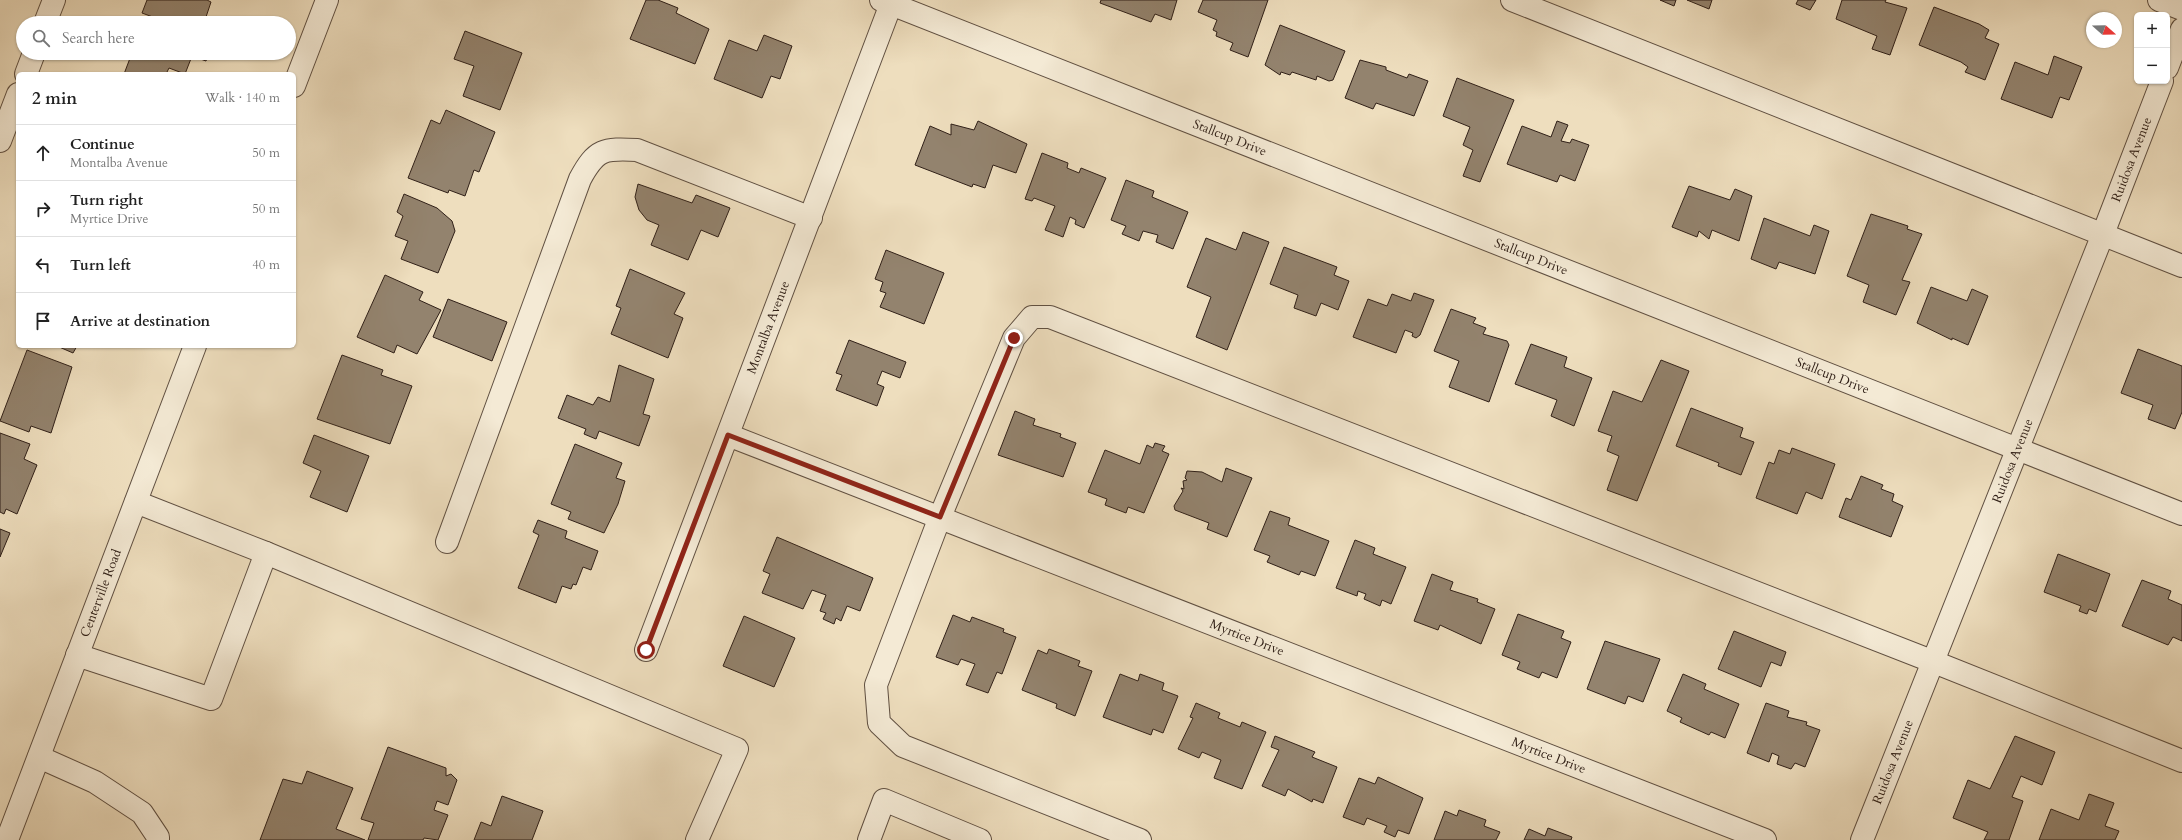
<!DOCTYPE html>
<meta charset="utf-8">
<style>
:root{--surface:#fff;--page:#f2f2f2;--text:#222;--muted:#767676;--line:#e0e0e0}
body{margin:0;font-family:Cardo,serif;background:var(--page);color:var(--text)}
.controls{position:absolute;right:12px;top:12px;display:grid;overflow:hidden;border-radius:6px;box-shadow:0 1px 3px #0004}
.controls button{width:36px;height:36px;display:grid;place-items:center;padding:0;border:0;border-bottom:1px solid var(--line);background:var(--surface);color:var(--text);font:20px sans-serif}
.compass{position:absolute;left:2086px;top:12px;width:36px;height:36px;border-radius:50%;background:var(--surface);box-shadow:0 1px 3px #0004;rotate:110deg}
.stop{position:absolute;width:12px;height:12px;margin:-9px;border:3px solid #8f2418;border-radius:50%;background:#fff}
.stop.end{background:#8f2418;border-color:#fff;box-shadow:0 1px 4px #0008}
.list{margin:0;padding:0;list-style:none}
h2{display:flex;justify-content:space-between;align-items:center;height:52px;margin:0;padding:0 16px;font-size:17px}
h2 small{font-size:13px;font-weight:400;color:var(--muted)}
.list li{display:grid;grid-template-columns:26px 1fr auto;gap:12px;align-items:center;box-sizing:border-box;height:56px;padding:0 16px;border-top:1px solid var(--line)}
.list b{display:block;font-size:15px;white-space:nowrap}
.list p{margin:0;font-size:13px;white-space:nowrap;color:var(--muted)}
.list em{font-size:13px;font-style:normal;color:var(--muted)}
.icon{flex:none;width:22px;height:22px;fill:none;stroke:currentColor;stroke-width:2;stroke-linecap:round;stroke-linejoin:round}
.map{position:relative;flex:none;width:2182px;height:840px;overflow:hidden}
.search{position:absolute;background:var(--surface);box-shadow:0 1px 3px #0004;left:16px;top:16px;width:280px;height:44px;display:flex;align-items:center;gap:10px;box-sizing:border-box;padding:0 14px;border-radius:22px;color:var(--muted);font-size:15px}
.panel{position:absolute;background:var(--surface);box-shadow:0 1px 3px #0004;left:16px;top:72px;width:280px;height:276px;border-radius:6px}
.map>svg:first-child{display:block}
.building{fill:#93836e;stroke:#302018}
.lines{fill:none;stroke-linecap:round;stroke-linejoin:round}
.minor-casing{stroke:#605042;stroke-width:24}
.minor{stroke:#f4ead5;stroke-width:22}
.route{stroke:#8f2418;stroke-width:5}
.labels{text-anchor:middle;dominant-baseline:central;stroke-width:3;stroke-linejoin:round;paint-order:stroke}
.street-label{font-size:13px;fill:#302018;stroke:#f4ead5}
</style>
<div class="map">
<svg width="2182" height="840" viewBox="0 0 2182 840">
<rect width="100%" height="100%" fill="#eedebe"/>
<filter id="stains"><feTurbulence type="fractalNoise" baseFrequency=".005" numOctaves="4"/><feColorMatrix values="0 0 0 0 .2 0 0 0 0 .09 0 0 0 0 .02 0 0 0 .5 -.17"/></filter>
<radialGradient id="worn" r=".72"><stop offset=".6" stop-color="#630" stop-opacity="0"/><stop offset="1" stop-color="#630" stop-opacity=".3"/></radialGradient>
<g class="building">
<path d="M147,0H207L211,2L204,23H190L183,20L182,23H169L142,13Z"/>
<path d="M646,0H658L678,8L676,13L709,29L695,64L630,39Z"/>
<path d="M1101,0H1177L1171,20L1155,14L1151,22L1100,3Z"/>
<path d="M1203,0H1268L1248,57L1230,50L1233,43L1216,36L1217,32L1213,30L1217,20L1198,12Z"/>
<path d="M1660,0H1676L1674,6Z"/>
<path d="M1687,0H1712L1709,9Z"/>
<path d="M1798,0H1816L1810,10L1796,4Z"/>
<path d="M1842,0H1886L1885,2L1907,8L1890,55L1872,49L1877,36L1836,19Z"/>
<path d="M1934,7L1979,24L1989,30L1985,38L1999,44L1985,80L1965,72L1968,67L1961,62L1919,45Z"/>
<path d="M1280,25L1345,51L1333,80L1329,81L1317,76L1316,80L1292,72L1290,75L1281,72L1280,75L1265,65Z"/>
<path d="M465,31L522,53L500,110L463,96L474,66L454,59Z"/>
<path d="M764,35L792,46L780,79L771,76L762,98L714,79L729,40L757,51Z"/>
<path d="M132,53H209L206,61L192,56L185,74L169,68L166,74H124Z"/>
<path d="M2054,56L2082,67L2069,100L2060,97L2052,118L2001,99L2015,62L2048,75Z"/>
<path d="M1360,60L1386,67V70L1407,78L1409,74L1428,81L1414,116L1376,103L1373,109L1345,98Z"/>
<path d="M1457,78L1514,100L1480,182L1463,176L1473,150L1463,145L1470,127L1443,116Z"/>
<path d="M446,110L495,132L479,172L474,170L465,196L449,190L448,193L408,178L431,120L440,124Z"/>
<path d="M978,121L1027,144L1016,173L993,165L985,188L973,184L972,187L915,165L930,126L951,135V124L974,130Z"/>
<path d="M1557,121L1568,125L1561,141L1570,143L1572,139L1589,145L1575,181L1560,175L1557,182L1507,164L1522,126L1551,137Z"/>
<path d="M1042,153L1068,163L1067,168L1079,173L1081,168L1106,178L1084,228L1075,224L1076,220L1070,217L1063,237L1045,230L1055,206L1034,198L1032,201L1025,199Z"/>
<path d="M1126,180L1154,191L1152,197L1188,212L1173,249L1156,242L1158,235L1143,231L1139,241L1122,234L1126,226L1111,220Z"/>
<path d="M638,184L692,203L696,195L730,208L718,237L701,230L688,260L651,245L659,225L647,220L639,210L635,197Z"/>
<path d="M1689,186L1730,200L1735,189L1752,196L1739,241L1712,230L1709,239L1699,231L1697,237L1672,227Z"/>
<path d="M404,194L437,208L452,221L455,231L438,273L401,259L408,241L395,236L403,216L397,212Z"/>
<path d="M1871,214L1908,226L1907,229L1922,234L1902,280L1910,282L1896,315L1863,302L1869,285L1847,276Z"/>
<path d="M1764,218L1810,236L1814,225L1829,231L1815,274L1779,262L1776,269L1751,259Z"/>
<path d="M1243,232L1269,242L1227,350L1196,337L1211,297L1187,287L1206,238L1236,250Z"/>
<path d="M1284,247L1337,267L1334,275L1349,281L1338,310L1321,303L1316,316L1294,308L1298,295L1270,284Z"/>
<path d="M886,250L944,273L924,324L880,307L886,293L880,291L883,282L875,279Z"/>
<path d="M630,269L685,293L674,314L683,318L668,358L611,334L621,308L616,306Z"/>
<path d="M385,275L423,292L419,300L441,310L417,354L397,345L394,353L357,337Z"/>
<path d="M1931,287L1967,301L1972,289L1988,296L1968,345L1952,338V340L1917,323Z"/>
<path d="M1414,293L1434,300L1420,335L1416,338L1412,336L1413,333L1405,330L1396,353L1353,337L1368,299L1387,306L1392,294L1411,301Z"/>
<path d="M448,299L507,322L492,361L433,337Z"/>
<path d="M1451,309L1476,318L1473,323L1486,328L1483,334L1507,341L1509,345L1489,402L1449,387L1459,361L1434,351Z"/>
<path d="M849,340L906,362L900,378L882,371L877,384L884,387L877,406L836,390L842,375L836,373Z"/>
<path d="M1531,344L1567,357L1564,367L1592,378L1574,426L1551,416L1557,400L1515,384Z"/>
<path d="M57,346H77L73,353Z"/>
<path d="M2138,349L2182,366V412L2175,429L2148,419L2153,405L2121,393Z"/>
<path d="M27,350L72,367L51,433L31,426L29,432L0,421Z"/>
<path d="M342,355L383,370L381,375L412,386L390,444L317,419Z"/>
<path d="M1661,360L1689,371L1637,501L1607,490L1619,456L1607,451L1612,436L1598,431L1613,391L1642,402Z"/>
<path d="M619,365L654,379L643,414L650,416L639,446L599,431L596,439L584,434L586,429L558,418L567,395L593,405L598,397L610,402Z"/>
<path d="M1691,408L1743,428L1740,437L1754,442L1741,475L1718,466L1719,463L1676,446Z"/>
<path d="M1015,411L1035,419L1033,425L1061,434L1060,437L1076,443L1063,477L998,455Z"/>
<path d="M0,433L30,444L24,459L37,465L17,514L6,509L4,514L0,512Z"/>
<path d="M314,435L369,456L347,512L310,497L321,471L303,463Z"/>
<path d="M1155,443L1165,446L1162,451L1169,454L1144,513L1128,507L1126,513L1105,505L1107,499L1088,492L1105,450L1140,464L1147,445L1153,448Z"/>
<path d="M575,444L622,463L616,478L625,481L618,504L604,533L568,519L571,512L551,504Z"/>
<path d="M1792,448L1835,464L1822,499L1806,492L1797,514L1756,498L1769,462L1774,464L1779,450L1790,454Z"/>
<path d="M1226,468L1252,478L1227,537L1207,529L1209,523L1175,510L1174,506L1183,491L1181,488L1184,489L1183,481L1187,480L1185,478L1187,471L1202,472L1222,482Z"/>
<path d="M1861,476L1883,485L1881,489L1894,494L1892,501L1903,506L1891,537L1839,517L1846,498L1851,500Z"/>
<path d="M1270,511L1290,518L1288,525L1329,541L1315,576L1301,571L1299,575L1267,562L1270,556L1254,550Z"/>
<path d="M538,520L567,531L565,538L598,551L591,570L583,567L576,585L573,584L571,589L562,586L556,603L518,588L539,535L533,532Z"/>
<path d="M0,529L10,533L0,557Z"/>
<path d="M777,537L873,578L860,611L847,606L841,621L836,618L834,624L823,619L826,613L820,611L826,595L812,590L803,609L762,593L770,574L763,571Z"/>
<path d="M1355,540L1375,548L1373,554L1406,567L1391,604L1382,600L1380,606L1364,599L1366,594L1358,591L1357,596L1336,588Z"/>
<path d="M2058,554L2110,574L2096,612L2089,609L2087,614L2079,611L2081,606L2044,592Z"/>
<path d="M1432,574L1453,582L1450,590L1478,599L1477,602L1495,609L1481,644L1440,625L1438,630L1414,621Z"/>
<path d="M2142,580L2171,591L2168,599L2182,605V641L2173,637L2168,645L2122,626Z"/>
<path d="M1518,614L1564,631L1561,638L1571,642L1557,678L1542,672L1539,678L1517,669L1520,662L1502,655Z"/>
<path d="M953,615L970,622L972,617L1004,629L1003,632L1016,637L1002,674L997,672L988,693L966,685L975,664L961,659L958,665L936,657Z"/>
<path d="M744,616L795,638L774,687L723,666Z"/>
<path d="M1734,631L1786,652L1781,666L1771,662L1761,687L1718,669Z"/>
<path d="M1605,641L1660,659L1643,702L1628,696L1625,704L1587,689Z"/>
<path d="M1049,649L1080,661L1078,666L1092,671L1075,716L1056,708L1057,704L1022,690L1038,650L1047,654Z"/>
<path d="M1120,674L1138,681L1140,674L1164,683L1162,690L1178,696L1163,733L1153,729L1151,735L1103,717Z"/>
<path d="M1683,674L1706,684L1704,689L1739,704L1725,738L1711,732L1709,735L1680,722L1682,718L1667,711Z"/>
<path d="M1196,703L1220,713L1218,718L1240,727L1242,722L1266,732L1242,789L1214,778L1221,760L1202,752L1199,758L1178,749L1193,718L1190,717Z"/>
<path d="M1766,703L1789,711L1787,717L1807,722L1806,725L1820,730L1805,767L1795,763L1791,769L1777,764L1779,756L1772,753L1769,762L1747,753Z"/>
<path d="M1275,736L1315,752L1312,757L1337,767L1323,803L1313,799L1312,802L1288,789L1285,796L1262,786L1279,750L1271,747Z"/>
<path d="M2015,736L2055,752L2042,785L2021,776L2012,797L2023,801L2009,840H1984L1988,832L1953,818L1968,780L1990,789Z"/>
<path d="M388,747L446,768V776L451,774L457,780L448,805L437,801L434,810L448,815L438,840L424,838L423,840H368L374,823L361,819Z"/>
<path d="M307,771L353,788L336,829L365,840H260L283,779L302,784Z"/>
<path d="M1378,777L1423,798L1409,834L1398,830L1395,837L1384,832L1387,826L1367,818L1364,825L1343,817L1359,778L1375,784Z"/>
<path d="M2089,794L2114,803L2105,826L2119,831L2115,840H2039L2051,809L2079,820Z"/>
<path d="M502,796L543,811L532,840H474L481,822L491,826Z"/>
<path d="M1459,810L1486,820L1484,826L1500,832L1496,840H1434L1445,811L1457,816Z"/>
<path d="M1548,828L1572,837L1571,840H1524L1529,829L1545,836Z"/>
</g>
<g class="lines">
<g class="minor-casing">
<g id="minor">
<path id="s1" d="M881,0L2182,514"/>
<path d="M1512,0L2182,266"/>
<path d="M2159,0L2182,9"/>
<path d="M45,23L54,0"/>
<path d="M2167,68L2182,29"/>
<path d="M26,74L34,53"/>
<path d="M294,86L327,0"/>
<path d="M0,141L18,94"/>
<path id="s2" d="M728,435L1765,840"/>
<path d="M136,502L266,553L737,749L697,840"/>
<path d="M447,542L580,179C596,149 604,148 637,150L811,218"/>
<path id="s3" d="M646,650L891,4"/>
<path d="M77,655L211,699L266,553"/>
<path d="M39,757L95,782L142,813L158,837V840"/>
<path id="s4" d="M7,840L195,346"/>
<path d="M869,840L884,800L980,840"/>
<path d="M1140,840L903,746L879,723L876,685L940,517L1014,338L1032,317H1050L1934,662L2182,761"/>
<path id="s5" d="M1862,840L2103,234L2162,81"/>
</g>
</g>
<use href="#minor" class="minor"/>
</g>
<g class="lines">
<path class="route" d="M646,650L728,435L940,517L1014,338"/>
</g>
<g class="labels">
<g class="street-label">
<text stroke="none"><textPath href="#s1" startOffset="375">Stallcup Drive</textPath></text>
<text stroke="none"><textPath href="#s5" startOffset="732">Ruidosa Avenue</textPath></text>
<text stroke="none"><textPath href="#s1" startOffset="699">Stallcup Drive</textPath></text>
<text stroke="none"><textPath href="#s3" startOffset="345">Montalba Avenue</textPath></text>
<text stroke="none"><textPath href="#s1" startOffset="1023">Stallcup Drive</textPath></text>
<text stroke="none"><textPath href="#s5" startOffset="408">Ruidosa Avenue</textPath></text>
<text stroke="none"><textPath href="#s4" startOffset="264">Centerville Road</textPath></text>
<text stroke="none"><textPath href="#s2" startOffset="557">Myrtice Drive</textPath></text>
<text stroke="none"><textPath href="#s2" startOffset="881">Myrtice Drive</textPath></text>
<text stroke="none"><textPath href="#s5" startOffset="84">Ruidosa Avenue</textPath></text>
</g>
</g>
<rect width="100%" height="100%" filter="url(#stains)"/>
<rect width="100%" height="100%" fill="url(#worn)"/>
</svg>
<div class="controls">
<button>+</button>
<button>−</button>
</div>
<svg class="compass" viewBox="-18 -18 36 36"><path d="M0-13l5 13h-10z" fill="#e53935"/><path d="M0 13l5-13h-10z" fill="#767676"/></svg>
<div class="stop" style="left:646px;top:650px"></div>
<div class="stop end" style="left:1014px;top:338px"></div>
<div class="search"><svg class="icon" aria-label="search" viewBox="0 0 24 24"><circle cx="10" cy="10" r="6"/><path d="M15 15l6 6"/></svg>Search here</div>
<section class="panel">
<h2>2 min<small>Walk · 140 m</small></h2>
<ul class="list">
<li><svg class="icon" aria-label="ahead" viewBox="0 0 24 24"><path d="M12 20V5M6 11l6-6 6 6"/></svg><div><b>Continue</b><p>Montalba Avenue</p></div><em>50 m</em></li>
<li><svg class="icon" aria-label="right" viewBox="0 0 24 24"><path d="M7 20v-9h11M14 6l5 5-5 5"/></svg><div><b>Turn right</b><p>Myrtice Drive</p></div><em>50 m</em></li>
<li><svg class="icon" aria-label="left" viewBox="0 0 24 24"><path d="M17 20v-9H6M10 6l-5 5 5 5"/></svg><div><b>Turn left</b></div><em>40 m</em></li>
<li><svg class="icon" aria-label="arrive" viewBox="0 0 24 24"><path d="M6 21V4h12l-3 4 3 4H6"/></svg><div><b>Arrive at destination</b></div></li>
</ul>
</section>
</div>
